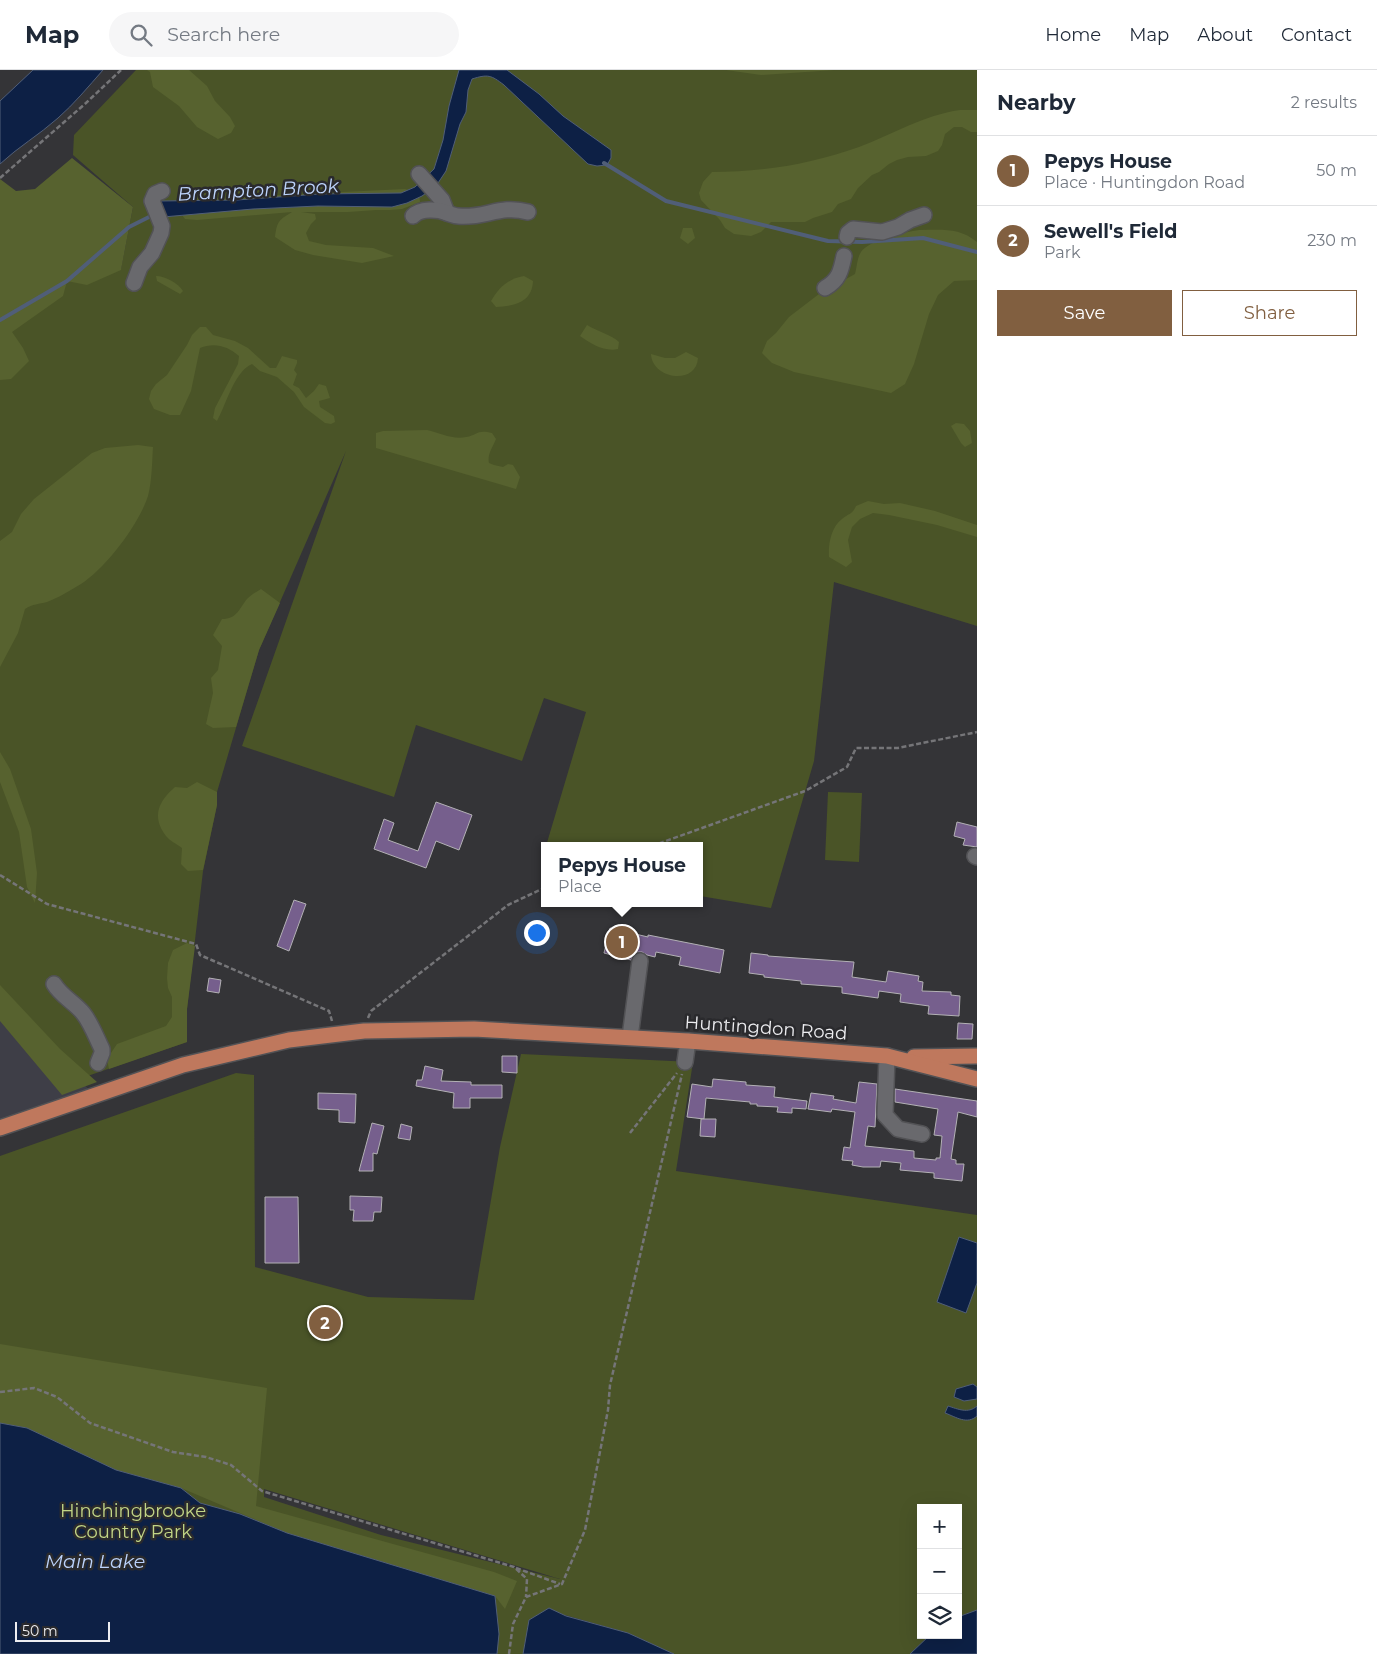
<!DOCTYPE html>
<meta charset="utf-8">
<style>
:root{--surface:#fff;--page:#f6f6f7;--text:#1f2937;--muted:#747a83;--line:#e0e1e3;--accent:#815f40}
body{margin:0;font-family:Montserrat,sans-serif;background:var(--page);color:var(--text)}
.controls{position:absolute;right:15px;bottom:15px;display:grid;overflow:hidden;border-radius:0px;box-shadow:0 5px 20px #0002}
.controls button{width:45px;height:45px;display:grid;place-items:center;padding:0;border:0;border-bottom:1px solid var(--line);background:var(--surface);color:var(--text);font:25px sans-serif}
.scale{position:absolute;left:15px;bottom:12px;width:95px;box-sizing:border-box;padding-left:5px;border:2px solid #ededf0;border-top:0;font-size:14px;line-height:18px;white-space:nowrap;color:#ededf0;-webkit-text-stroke:4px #2a2a2d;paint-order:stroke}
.you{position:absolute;left:536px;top:862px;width:18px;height:18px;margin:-12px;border:4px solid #fff;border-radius:50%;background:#1a73e8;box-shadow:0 0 0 8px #1a73e833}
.badge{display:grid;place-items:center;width:32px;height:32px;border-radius:50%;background:var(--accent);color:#fff;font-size:16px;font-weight:700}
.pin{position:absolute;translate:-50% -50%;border:2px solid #fff;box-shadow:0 1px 5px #0006}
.popup{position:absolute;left:541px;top:772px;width:162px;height:65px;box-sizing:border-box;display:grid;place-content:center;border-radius:0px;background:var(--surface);filter:drop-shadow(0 1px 4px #0005);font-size:16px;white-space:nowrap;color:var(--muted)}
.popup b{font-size:19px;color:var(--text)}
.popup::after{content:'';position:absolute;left:50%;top:100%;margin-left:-10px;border:10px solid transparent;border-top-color:var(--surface)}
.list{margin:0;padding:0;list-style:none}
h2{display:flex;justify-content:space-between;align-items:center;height:65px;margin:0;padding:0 20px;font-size:21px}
h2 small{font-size:16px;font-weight:400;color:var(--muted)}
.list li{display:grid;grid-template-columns:32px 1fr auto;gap:15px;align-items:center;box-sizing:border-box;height:70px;padding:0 20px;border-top:1px solid var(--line)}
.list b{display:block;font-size:19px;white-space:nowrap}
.list p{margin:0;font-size:16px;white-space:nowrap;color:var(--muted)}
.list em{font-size:16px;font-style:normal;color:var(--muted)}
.actions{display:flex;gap:10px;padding:15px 20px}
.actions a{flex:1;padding:11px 0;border:1px solid var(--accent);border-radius:0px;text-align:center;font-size:18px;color:var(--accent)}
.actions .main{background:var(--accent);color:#fff}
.icon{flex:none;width:28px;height:28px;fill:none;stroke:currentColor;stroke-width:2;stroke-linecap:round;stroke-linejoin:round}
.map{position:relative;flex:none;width:977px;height:1584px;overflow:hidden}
header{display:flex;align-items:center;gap:30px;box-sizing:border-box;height:70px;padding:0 25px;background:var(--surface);border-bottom:1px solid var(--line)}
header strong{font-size:24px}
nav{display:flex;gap:28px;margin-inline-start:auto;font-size:18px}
.search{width:350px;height:45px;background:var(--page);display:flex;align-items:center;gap:12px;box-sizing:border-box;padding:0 18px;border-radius:28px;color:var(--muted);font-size:19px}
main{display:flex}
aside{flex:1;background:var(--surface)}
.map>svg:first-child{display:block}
.built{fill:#3e3e47}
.green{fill:#4a5427;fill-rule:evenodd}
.forest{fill:#57622f}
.water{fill:#0d2045;stroke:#505e78}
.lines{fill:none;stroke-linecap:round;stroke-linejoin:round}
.stream{stroke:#505e78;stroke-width:4}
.building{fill:#765f8d;stroke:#b3b1b5}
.minor-casing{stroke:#525255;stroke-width:18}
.major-casing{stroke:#525255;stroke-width:18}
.path{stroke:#757578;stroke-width:2.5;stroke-dasharray:5 2.5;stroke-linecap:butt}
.minor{stroke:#69696d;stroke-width:15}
.major{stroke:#bf785d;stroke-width:15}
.labels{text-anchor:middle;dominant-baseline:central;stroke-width:5;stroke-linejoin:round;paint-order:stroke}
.street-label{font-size:18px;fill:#ededf0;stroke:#2a2a2d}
.park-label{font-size:18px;fill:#c2d586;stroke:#2a2a2d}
.water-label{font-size:19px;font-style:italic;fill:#bcd3fc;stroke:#2a2a2d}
</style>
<header>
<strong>Map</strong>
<div class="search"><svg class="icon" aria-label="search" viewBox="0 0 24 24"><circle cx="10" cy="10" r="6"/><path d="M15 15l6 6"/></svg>Search here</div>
<nav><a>Home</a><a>Map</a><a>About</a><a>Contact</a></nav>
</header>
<main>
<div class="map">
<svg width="977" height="1584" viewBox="0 0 977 1584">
<rect width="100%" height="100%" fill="#343437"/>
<path class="built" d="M0,926L94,1025L0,1057Z"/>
<g class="green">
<path d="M136,0H977V556L834,512L814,691L771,838L700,826V776H546L586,642L544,628L522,691L416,655L394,727L242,676L346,381L259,580L217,722V735L203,801L187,939V972L70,1012L0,942V233L47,207L121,199L133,137L73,85L74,65Z"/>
<path d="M828,722L862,723L859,792L825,790Z"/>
<path d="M521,984L693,992L676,1101L977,1145V1540L958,1547V1438H921V1565H930L910,1584H674L628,1563L565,1545L554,1584H0V1086L236,1003L254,1005L255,1197L368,1227L474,1230L500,1077ZM264,1419L560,1509L381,1465L264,1427Z"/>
</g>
<g class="forest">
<path d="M147,0H189L207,16L215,31L230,47L235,56L231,63L218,69L197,57L179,36L153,17L150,2Z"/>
<path d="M726,0H835L761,5Z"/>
<path d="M960,40H977V62H971L962,57H954L945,64L942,75L938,81L926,86L908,87L897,90L889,94L879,102L872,105L858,118L851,129L838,134L832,142L813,148L805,152H771L761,162L751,166L734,164L725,158L720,150L701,130L699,123L703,112L712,102C763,102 811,94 859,77C893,64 924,45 960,40Z"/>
<path d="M72,88L133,137L121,200L87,215L67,211L63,226L12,262L23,278L29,291L11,309L0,310V109L16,121L35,119Z"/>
<path d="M405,119L419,124L420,132L402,139L390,140H376L348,142H301L315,144L316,149L311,154L306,163L309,171L326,175L373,178L394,186L362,193L313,185L295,180L275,167C277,151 279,150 292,142L197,150L185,149L177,138L179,127L182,123L215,128Z"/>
<path d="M683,158H692L695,168L688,174L680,168Z"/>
<path d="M919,160C941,160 959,157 977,172V210L954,211L938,225L929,244L914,294L905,314L891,323L794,302L772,293L762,283L767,271L776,263L789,247L819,224L855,204C857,197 857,188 861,182C869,170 905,162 919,160Z"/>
<path d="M156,206C165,206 178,213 183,221L180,224L157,211Z"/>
<path d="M524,206L533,211C532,232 515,236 496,237L491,231C499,217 508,209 524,206Z"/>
<path d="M587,255C597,261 612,265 619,272L618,279C605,282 591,274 580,266Z"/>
<path d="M200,257H206L213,265L235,271L248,278L270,298H276L282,286L297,290V293L294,300L297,304L293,315L299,318L306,328L314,321L319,314L326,316L330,328L319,331L320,337L334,346L335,352L331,354L325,353L304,337L294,322L277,307L260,301L252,294C234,302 226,335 217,351L213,348L215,338L238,294L239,286C228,276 214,272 200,278L191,321L180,345H170L154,339L149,329L151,321L156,314L167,305L187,275L192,265Z"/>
<path d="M686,282L698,288C696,316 652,309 651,284L665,288H675Z"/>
<path d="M956,353L964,354L970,361L972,373L965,377L961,373L951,356Z"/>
<path d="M427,360C440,363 453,370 466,367C478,365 477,359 492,363L496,369C493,377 487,384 489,393L494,395L503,397L508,394L513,395L520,407L516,419L376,378V363L383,361Z"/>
<path d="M138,375L153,377C152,392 152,411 148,426C139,454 106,498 81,514C71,520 58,528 47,532C39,534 33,534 25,539L18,563L0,597V471L12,462L21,444L34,429L92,383L105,378Z"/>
<path d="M868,431L884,434L900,433L935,441L977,455V467L937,455L889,445L873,443L860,449L852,457L848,470L852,492L846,497L829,487C828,475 831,457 842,449C849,443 852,445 856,436Z"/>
<path d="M261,519L280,533L259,580L236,657L213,658L206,654L213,623L211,608L218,600L222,576L213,565L222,549C237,549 239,539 247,529C251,525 256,522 261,519Z"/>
<path d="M0,682L10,699L31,759L37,803L35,833L27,817L19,762L0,712Z"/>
<path d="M197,712L217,722V735L203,800L188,801L181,794L182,778C177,774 170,771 166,766C151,746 159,731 175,717L187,718Z"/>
<path d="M187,873L195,876L187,939V972L109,999L107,989L117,974L166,956L172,947V927L168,918L167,908L168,893L173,880Z"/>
<path d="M0,915L60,979L97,1012L62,1025L0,951Z"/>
<path d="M0,1274L267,1318L256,1436L494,1502L517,1511L505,1539L495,1526L287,1463L181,1418L116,1400L27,1358L0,1353Z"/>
</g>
<g class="water">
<path d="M33,0H103C88,17 74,34 58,48C39,65 18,77 0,94V31Z"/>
<path d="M459,0H507L539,24L563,46L611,80V88L607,95L597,96L588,94L504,15C491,5 488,4 472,9L468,20L466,42L460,54L446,101L436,116L422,126L407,133L392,137L318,136L253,139L163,147L160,131L237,130L320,124L401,123L415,117L434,99L443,70L449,36Z"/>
<path d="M959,1167L977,1173V1213L966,1243L937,1232Z"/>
<path d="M973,1314L977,1317V1329L964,1331L954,1327L956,1319Z"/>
<path d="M948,1336C958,1339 968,1344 977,1336V1346C967,1355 956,1347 945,1343Z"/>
<path d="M0,1353L27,1358L116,1400L181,1418L200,1433L240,1444L287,1463L495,1526L499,1564L497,1584H0Z"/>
<path d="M549,1538L566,1546L628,1563L674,1584H523L529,1550Z"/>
<path d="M977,1540V1584H910L930,1565H958V1547Z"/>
</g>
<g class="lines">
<g class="stream">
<path d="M604,93L666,131L828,171L862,172L923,168L977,182"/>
<path d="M0,250L67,211L129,157L153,145"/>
</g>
</g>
<g class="building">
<path d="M436,732L472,745L459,780L436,771L426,798L374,779L384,749L394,753L388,770L418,781Z"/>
<path d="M957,752L977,757V777L963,775L965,769L954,766Z"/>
<path d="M294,830L306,834L289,881L277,876Z"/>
<path d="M610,858L648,867V865L724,880L720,903L679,895L681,887L656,882L655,887L647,885L642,882H637L633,885L631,890L604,883Z"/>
<path d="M751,883L768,885V886L854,892L852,907L886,912L888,901L919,906L918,911L923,912L922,921L951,922V925L960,926L959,946L928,944L929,936L900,932L901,924L879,921L878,928L842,923V917L801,914V911L764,907V905L749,903Z"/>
<path d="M209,908L221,910L219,923L207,921Z"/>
<path d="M958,953L973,954L972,969H957Z"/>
<path d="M502,986H517V1003L502,1002Z"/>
<path d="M425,996L443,1000L441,1011L471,1012V1015H502V1028H470V1038H453L454,1023L416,1016L417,1010H422Z"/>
<path d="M713,1009L746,1012V1015L775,1017L774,1027L807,1031L806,1039L792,1038V1043L777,1042L778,1037L757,1036V1034H750V1032L706,1028L704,1049L687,1047L692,1014L712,1017Z"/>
<path d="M859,1012L877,1014L875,1057L868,1056L865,1076L914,1081V1088L936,1090V1088H940L942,1066L934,1065L938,1039L895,1032V1019L977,1031V1047L958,1042L951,1089L956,1090V1094H964L962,1111L934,1108V1103L900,1100L901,1093L881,1091L880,1097H863L852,1095L853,1091L842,1090L844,1077L850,1078L855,1042L832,1039L831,1042L808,1039L811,1023L834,1026L833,1029L856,1033Z"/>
<path d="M318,1023L356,1024L355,1053L339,1052V1040L318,1039Z"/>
<path d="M701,1049H716L715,1067L700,1066Z"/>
<path d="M372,1053L384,1056L377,1084L373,1083V1101H359Z"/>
<path d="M401,1054L412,1057L410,1070L398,1068Z"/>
<path d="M350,1126L382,1127L381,1142H374L373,1151H353L354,1140H350Z"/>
<path d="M265,1127H298L299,1193H265Z"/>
</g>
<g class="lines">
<g class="minor-casing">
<g id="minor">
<path d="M419,104L442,130L447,143"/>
<path d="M413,146C420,138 438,139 447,143C451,144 454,146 458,146C485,149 500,134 528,142"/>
<path d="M847,167L848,163L853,159L882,162L898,157L910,150L924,145"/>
<path d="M134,213L140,197L152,183L161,163L162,156L152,131L155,124L162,121"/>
<path d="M825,218C839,210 841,201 844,186"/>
<path d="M975,786L977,787"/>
<path d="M54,914C61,926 74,932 83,943C91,953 96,967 102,979V983L98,993"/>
<path d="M630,967L640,891"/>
<path d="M887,986L885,1045L898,1059L922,1064"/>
<path d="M685,992L688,971"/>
</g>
</g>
<g class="major-casing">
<g id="major">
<path d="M914,987L977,986"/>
<path d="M0,1058L183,995L289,970L364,961L474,959L688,971L887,986L977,1009"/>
</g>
</g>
<g class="path">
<path d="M0,108L86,33L121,0"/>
<path d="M652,776L805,721L847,697L856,678H898L977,662"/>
<path d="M0,805L47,834L196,874L200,885L329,941L332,951"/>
<path d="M368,948L371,941L508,835L544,818"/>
<path d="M630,1063L677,1003"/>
<path d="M0,1322L34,1318L57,1327L90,1353L173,1382L206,1387L231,1395L262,1421L514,1497L527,1509L526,1527"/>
<path d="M516,1498L560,1514"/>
<path d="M509,1584L513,1554L526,1527L562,1514L585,1460L608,1340L610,1315L682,1004"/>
</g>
<use href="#minor" class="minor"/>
<use href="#major" class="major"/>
</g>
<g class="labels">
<g class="street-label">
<text transform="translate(766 958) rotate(4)">Huntingdon Road</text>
</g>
<g class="park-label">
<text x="133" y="1441">Hinchingbrooke<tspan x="133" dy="21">Country Park</tspan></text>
</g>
<g class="water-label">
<text transform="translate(258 120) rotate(-3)">Brampton Brook</text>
<text x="95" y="1491">Main Lake</text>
</g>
</g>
</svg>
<div class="controls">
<button>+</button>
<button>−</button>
<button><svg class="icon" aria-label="layers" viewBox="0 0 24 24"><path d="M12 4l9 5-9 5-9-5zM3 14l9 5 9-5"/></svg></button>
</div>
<div class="scale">50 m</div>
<div class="you"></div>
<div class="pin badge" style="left:622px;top:872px">1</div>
<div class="popup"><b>Pepys House</b>Place</div>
<div class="pin badge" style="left:325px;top:1253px">2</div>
</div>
<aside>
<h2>Nearby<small>2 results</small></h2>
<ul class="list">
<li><span class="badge">1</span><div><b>Pepys House</b><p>Place · Huntingdon Road</p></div><em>50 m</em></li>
<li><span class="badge">2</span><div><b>Sewell's Field</b><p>Park</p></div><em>230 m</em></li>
</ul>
<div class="actions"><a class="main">Save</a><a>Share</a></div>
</aside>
</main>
